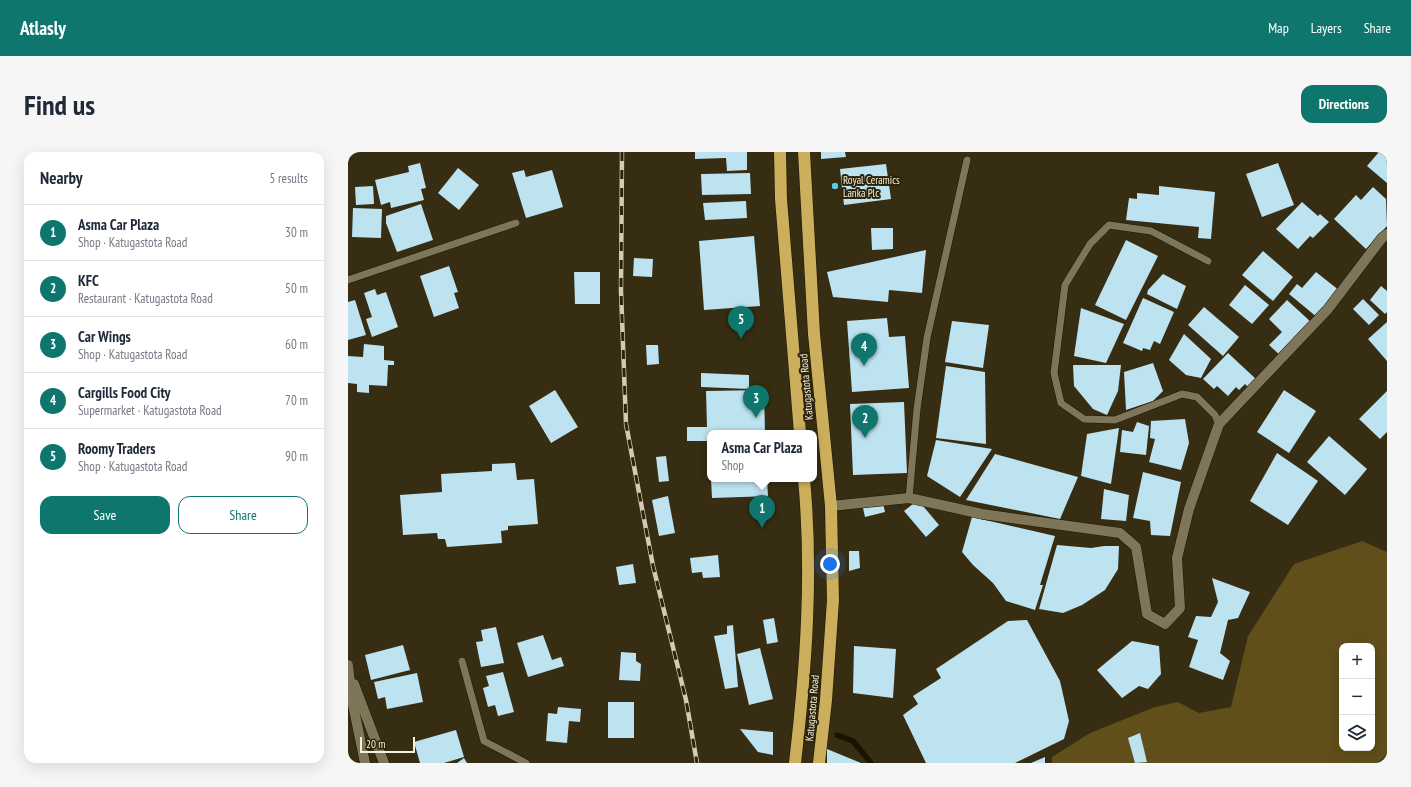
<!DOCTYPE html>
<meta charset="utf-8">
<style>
:root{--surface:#fff;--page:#f6f6f7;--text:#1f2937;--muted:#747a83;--line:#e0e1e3;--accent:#0f766e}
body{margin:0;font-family:"PT Sans Narrow",sans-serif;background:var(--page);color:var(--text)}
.controls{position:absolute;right:12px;bottom:12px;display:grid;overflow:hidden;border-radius:8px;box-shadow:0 4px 16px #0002}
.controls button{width:36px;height:36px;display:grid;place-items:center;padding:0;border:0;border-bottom:1px solid var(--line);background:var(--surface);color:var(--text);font:20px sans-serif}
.scale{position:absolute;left:12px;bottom:10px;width:55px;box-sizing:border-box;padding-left:4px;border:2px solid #f6f0e0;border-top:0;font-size:11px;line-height:14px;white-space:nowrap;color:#f6f0e0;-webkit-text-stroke:3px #2c2308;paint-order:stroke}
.you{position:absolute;left:482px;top:412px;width:14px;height:14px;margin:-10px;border:3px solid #fff;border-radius:50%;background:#1a73e8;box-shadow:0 0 0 6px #1a73e833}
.badge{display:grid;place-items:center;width:26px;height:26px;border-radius:50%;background:var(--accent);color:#fff;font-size:13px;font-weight:700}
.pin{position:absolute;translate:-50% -33px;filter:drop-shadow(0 1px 2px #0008)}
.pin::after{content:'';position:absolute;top:21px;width:14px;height:12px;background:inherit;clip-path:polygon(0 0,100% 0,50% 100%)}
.popup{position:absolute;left:359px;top:278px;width:110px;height:52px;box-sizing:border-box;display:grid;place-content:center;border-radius:8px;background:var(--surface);filter:drop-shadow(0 1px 3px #0005);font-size:13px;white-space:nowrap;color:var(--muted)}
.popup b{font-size:15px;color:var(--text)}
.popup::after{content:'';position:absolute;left:50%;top:100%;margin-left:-8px;border:8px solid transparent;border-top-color:var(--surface)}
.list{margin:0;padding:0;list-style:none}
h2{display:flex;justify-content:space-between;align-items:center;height:52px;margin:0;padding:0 16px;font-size:17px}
h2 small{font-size:13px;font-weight:400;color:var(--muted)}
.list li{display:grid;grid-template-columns:26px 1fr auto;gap:12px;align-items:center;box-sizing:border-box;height:56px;padding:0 16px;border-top:1px solid var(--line)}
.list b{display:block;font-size:15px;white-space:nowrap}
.list p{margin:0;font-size:13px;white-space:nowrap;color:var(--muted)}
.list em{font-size:13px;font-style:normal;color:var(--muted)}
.actions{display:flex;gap:8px;padding:12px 16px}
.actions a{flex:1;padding:9px 0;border:1px solid var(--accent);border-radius:12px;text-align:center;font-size:14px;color:var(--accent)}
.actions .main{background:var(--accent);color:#fff}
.icon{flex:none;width:22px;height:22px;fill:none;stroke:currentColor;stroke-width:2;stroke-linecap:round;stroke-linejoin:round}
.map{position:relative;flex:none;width:1039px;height:611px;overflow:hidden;border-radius:12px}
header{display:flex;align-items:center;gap:24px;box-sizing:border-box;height:56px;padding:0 20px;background:var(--accent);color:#fff}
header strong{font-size:19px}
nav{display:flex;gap:22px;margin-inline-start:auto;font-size:14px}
.intro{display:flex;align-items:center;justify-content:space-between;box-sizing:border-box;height:96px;padding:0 24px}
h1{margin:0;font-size:28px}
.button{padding:10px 18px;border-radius:12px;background:var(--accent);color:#fff;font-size:14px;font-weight:700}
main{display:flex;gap:24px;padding:0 24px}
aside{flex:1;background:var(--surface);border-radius:12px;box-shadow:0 4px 16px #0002}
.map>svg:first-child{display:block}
.green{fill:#604f1b;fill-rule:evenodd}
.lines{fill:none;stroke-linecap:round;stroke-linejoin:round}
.stream{stroke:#1b1200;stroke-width:5.5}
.building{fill:#bde3f1}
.lane-casing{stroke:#1e1500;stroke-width:8}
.street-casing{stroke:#1e1500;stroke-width:11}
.highway-casing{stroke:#1e1500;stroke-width:13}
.lane{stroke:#7f7558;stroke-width:7}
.street{stroke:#7f7558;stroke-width:10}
.highway{stroke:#cbaf5c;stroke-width:12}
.rail-casing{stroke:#d2cbb9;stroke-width:4.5}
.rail{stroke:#2c2308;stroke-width:3;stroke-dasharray:9;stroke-linecap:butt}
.poi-dot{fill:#5cc7e8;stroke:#2c2308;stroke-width:1.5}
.labels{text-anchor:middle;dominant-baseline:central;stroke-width:4;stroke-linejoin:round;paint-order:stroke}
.poi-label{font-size:11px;fill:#f6f0e0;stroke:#2c2308;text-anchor:start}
.street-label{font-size:11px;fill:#f6f0e0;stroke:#2c2308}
</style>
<header>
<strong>Atlasly</strong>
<nav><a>Map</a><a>Layers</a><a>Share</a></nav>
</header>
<div class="intro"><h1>Find us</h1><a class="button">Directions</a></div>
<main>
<aside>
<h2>Nearby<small>5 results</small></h2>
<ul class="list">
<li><span class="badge">1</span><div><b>Asma Car Plaza</b><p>Shop · Katugastota Road</p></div><em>30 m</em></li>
<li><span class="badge">2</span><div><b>KFC</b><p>Restaurant · Katugastota Road</p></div><em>50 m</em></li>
<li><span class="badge">3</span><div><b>Car Wings</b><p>Shop · Katugastota Road</p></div><em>60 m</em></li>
<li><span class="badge">4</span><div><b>Cargills Food City</b><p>Supermarket · Katugastota Road</p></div><em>70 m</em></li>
<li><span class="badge">5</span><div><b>Roomy Traders</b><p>Shop · Katugastota Road</p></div><em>90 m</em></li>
</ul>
<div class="actions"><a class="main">Save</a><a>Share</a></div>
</aside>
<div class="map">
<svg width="1039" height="611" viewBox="0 0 1039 611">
<rect width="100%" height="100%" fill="#362d12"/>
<path class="green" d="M1014,389L1039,400V603L1029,611H704V605L742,581L807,555L830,550L851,561L883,555L900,484L946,412ZM994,494H1024V596H994Z"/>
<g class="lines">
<path class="stream" d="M489,583L505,589L523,611"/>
</g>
<g class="building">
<path d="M347,0H399V18L379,19L378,6L347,7Z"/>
<path d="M473,0H497L498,5L473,7Z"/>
<path d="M1031,0H1039V31L1019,14Z"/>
<path d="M72,11L78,36L73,37L76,48L43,56L42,50L33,53L27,28L61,20L60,14Z"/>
<path d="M930,11L946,53L914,65L898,22Z"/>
<path d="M538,12L543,47L496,53L492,17Z"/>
<path d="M110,16L131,33L111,58L90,41Z"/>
<path d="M176,18L178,25L204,18L215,55L178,66L164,21Z"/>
<path d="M402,21L403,42L354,43L353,22Z"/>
<path d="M25,34L26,52L8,53L7,35Z"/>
<path d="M811,34L867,40L863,87L850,86L851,75L778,68L781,46L789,47V41L811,43Z"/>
<path d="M1025,35L1038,47L1039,74L1018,97L986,67L1008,43L1013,48Z"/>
<path d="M398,49L399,66L357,68L355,51Z"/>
<path d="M954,50L970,64L972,62L981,70L965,86L962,84L950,97L928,77Z"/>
<path d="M73,52L85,88L49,100L38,71V64Z"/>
<path d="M5,56L34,57L33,86L4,85Z"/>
<path d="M523,76H545V97L524,98Z"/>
<path d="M406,84L412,154L356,158L351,89Z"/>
<path d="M778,88L810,104L778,168L747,153Z"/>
<path d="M578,98L574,141L541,138L540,150L485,145L479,120Z"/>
<path d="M915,99L945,125L925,149L894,123Z"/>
<path d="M286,106L305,107L304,125L285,124Z"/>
<path d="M101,114L110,140L106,141L111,156L86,165L72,124Z"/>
<path d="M226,120H252V152H227Z"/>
<path d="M968,120L992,139L970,166L941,142L949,132L954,136Z"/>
<path d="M815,122L838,134L829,157L799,142L800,138Z"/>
<path d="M897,133L921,153L904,172L881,153Z"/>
<path d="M1033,134L1039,139V160L1037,162L1022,148Z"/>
<path d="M27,137L29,143L38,140L50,175L24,185L18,167L24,165L16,141Z"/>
<path d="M795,146L826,160L812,192L806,189L802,198L795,196L794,199L775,191Z"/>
<path d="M1015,147L1031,163L1021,173L1005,157Z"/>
<path d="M7,148L18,183L0,188V150Z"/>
<path d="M939,148L964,171L933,204L921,193L934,180L921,167Z"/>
<path d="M856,155L891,185L875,204L840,173Z"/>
<path d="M733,156L776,172L758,211L726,204Z"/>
<path d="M539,166L541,185L557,184L561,236L504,240L499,169Z"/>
<path d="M604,169L641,173L635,216L597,210Z"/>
<path d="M1039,170V209L1020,187Z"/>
<path d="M836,182L863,207L853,226L838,223L821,208Z"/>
<path d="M16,192L36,194V208L46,209V213H40L39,234L21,233V241L9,240V232L0,231V204L15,205Z"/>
<path d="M298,193H310L311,212L299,213Z"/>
<path d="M880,201L908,227L900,235L897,232L891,238L888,235L880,244L869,234L866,237L855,227Z"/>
<path d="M805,211L815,239L805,249L778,258L776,220Z"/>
<path d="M725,213H773L770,239L759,263L745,257L726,234Z"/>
<path d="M598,214L637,220L638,292L588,286Z"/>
<path d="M353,221L401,223V237L353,235Z"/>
<path d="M207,238L230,275L203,291L181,254Z"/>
<path d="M416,238L417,281H362V289H339V275H359L358,239Z"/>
<path d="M936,238L968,259L941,301L909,280Z"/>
<path d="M1039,239V280L1032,287L1011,267Z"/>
<path d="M556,250L559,321L505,323L502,252Z"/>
<path d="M837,267L841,291L833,318L801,310L807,287L802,286L803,269Z"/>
<path d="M789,270L801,274L798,303L772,300L774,278L785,280Z"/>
<path d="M771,276L763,332L733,324L739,282Z"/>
<path d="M981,284L1019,317L997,343L959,310Z"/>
<path d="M588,288L644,297L612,345L579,324Z"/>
<path d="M929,301L970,329L940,373L902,349Z"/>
<path d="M647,302L730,325L712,367L618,348Z"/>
<path d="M318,304L321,329L311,330L308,305Z"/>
<path d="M167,311L169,328L186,327L190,372L160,374V378L153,379L154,391L99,395L97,387H90L89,381L55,383L52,343L94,340L93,322L144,319V312Z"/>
<path d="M795,320L833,330L822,384L803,383L802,369L785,366Z"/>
<path d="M363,327H419L420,344L364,346Z"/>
<path d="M756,337L781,343L778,369L753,367Z"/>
<path d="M320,344L327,381L311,384L304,348Z"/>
<path d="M570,348L591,373L578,385L556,359Z"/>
<path d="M535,351L537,360L517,365L515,356Z"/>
<path d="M624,365L707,384L692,433H695L687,458L658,449L645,431L625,413L614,400Z"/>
<path d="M709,393L743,396L756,394H771L770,417L757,438L734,453L715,461L691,457Z"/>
<path d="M501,399H511L512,416L501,419Z"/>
<path d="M370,403L372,425L355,426L354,420L344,421L342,406Z"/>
<path d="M285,412L288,431L271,433L268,415Z"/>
<path d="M864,426L902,440L890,466L880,468L872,501L882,509L875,528L841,515L850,488L840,485L848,464L863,465L870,450Z"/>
<path d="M426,466L430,490L419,492L415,468Z"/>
<path d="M679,468L712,529L721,569L716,587L667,611H578L555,563L570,552L565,544L593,526L588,517L660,469Z"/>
<path d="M385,473L390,535L377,537L366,484L379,482V474Z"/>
<path d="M148,475L156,511L133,515L128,490L135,489L133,478Z"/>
<path d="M195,483L204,508L213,505L216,514L180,525L169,491Z"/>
<path d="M784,489L811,494L813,522L800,537L791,534L774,546L749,518Z"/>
<path d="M55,493L62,518L23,528L17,503Z"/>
<path d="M506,494L548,497L545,546L505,541Z"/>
<path d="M412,496L425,547L401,553L389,502Z"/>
<path d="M273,500L288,501V509L293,512L292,529L271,528Z"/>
<path d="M155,520L166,560L150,564L147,553L140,555L135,536L141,534L138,524Z"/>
<path d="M69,521L75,550L39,557L37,545L30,547L26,530Z"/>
<rect x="260" y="550" width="26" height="36"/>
<path d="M210,555L233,557L232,570L221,569L219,591L198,589L200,561L209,562Z"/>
<path d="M392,577L425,580V603L410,600Z"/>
<path d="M108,578L116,605L96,611H72L66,590Z"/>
<path d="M792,581L799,610L787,611L780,586Z"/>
<path d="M479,597L513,611H479Z"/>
<path d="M697,605V611H683Z"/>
<path d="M116,606L119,611H109Z"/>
</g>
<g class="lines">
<g class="lane-casing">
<g id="lane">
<path d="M860,109L803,79L761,73L742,92L717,133L706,221L713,251L736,267L767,268L834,242L849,245L867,263L871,272"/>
<path d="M0,128L168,71"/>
<path d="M561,346L569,257L579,186L619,8"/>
<path d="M114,509L136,589L178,611"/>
</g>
</g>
<g class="street-casing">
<g id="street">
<path d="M483,354L561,346L634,362L772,381L788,395L799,462L817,472L832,456L829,406L841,357L871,272L980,157L1034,86L1039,82"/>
<path d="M0,513L4,548L17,611"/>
<path d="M6,532L36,611"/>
</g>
</g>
<g class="highway-casing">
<g id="highway">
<path d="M432,0L433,47L452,281"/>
<path d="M456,0L466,182L483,354L485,448L478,548L471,611"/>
<path d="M447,611C458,516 465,422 456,327"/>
</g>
</g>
<use href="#lane" class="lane"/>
<use href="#street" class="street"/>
<use href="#highway" class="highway"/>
<g class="rail-casing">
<path id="rail" d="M274,0L273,139L278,272L305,414L338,548L349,611"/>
</g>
<use href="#rail" class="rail"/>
</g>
<circle class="poi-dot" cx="487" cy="34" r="4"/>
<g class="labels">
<g class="poi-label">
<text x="495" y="28">Royal Ceramics<tspan x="495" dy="13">Lanka Plc</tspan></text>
</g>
<g class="street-label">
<text transform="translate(458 235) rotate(-95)">Katugastota Road</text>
<text transform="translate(464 556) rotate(-85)">Katugastota Road</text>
</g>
</g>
</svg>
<div class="controls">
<button>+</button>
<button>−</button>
<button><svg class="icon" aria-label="layers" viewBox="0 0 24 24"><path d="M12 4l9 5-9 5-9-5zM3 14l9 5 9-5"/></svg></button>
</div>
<div class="scale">20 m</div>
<div class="you"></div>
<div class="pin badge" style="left:414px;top:376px">1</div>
<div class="popup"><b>Asma Car Plaza</b>Shop</div>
<div class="pin badge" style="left:517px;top:286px">2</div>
<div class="pin badge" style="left:408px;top:266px">3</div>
<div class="pin badge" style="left:516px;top:214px">4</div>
<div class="pin badge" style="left:393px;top:187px">5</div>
</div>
</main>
